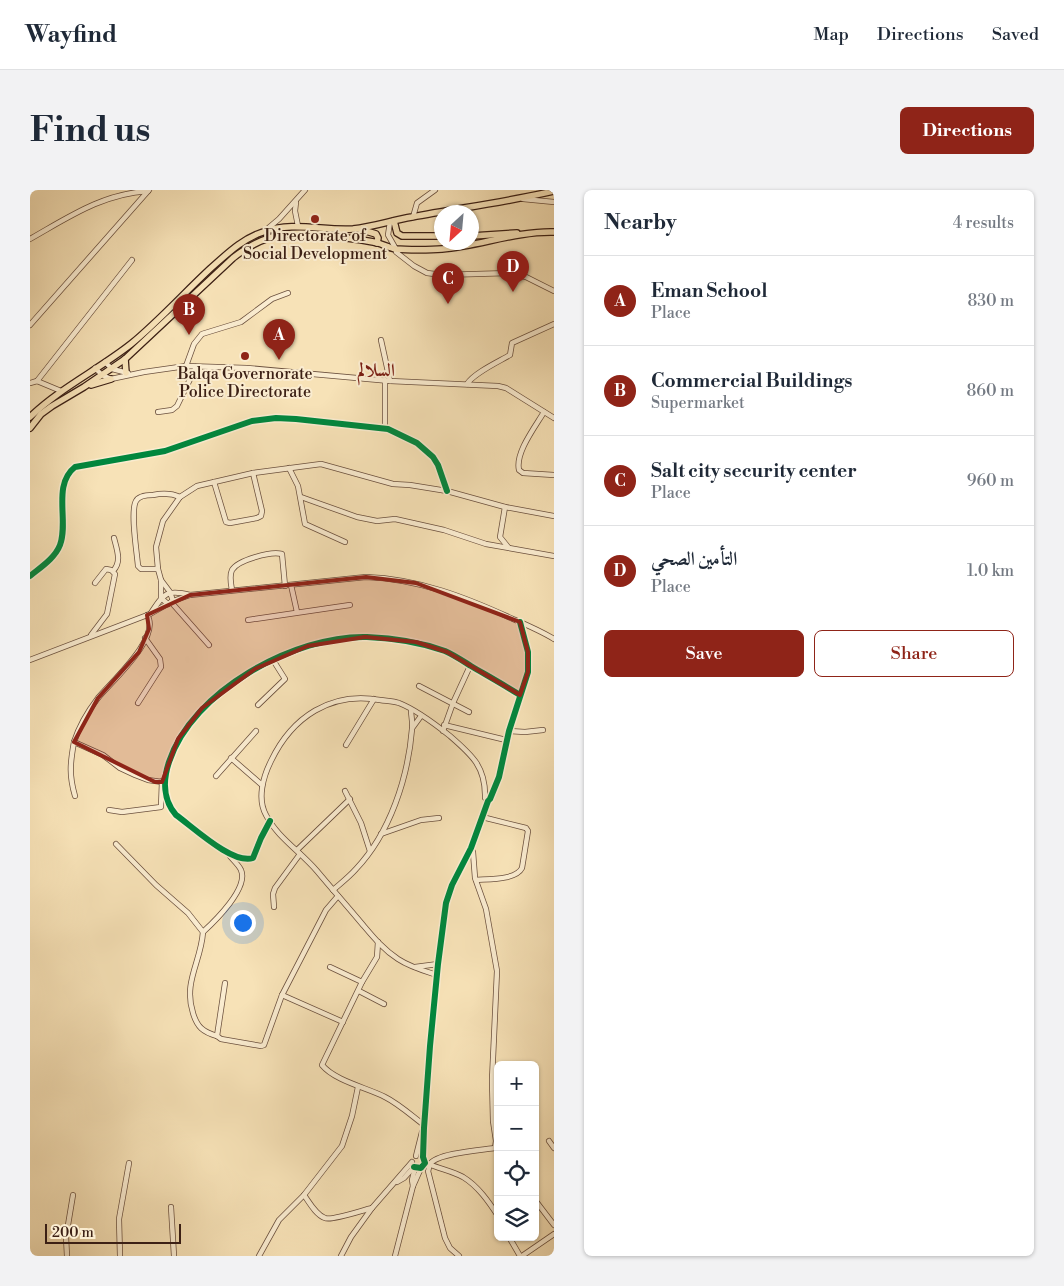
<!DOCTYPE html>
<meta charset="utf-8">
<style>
:root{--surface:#fff;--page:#f2f2f3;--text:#1f2937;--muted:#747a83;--line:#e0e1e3;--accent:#8f2418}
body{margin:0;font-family:"Libre Bodoni",Amiri,serif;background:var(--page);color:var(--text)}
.controls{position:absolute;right:15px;bottom:15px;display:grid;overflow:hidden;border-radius:8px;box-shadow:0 1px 4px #0004}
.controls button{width:45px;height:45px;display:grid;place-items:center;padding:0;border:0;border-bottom:1px solid var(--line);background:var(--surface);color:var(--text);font:25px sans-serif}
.compass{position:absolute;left:404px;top:15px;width:45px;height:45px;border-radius:50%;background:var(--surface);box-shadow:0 1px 4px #0004;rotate:206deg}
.scale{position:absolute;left:15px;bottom:12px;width:136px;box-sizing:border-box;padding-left:5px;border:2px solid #3c2015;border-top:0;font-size:14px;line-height:18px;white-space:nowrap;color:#3c2015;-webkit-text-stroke:4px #faecd0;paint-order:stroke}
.you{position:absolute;left:212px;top:732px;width:18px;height:18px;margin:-12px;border:4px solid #fff;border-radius:50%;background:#1a73e8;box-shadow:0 0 0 8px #1a73e833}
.badge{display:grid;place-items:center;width:32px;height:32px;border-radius:50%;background:var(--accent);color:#fff;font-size:16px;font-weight:700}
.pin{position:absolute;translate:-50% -41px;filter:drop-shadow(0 1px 2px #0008)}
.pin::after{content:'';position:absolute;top:26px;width:18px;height:15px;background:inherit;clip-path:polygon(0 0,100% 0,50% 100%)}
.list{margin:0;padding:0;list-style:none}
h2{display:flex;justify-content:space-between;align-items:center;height:65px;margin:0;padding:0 20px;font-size:21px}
h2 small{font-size:16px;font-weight:400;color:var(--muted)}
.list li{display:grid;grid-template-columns:32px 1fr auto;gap:15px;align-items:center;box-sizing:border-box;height:90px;padding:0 20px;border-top:1px solid var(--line)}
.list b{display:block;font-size:19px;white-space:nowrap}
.list p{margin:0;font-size:16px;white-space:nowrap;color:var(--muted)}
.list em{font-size:16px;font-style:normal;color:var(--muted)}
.actions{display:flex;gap:10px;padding:15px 20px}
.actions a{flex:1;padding:11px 0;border:1px solid var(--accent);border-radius:8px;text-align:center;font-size:18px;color:var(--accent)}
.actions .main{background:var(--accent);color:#fff}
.icon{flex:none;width:28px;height:28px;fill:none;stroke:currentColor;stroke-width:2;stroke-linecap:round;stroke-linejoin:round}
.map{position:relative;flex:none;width:524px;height:1066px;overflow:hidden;border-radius:8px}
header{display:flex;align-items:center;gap:30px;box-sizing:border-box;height:70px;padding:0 25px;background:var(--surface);border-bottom:1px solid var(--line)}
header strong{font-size:24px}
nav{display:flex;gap:28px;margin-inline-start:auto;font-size:18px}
.intro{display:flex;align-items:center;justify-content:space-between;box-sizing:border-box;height:120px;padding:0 30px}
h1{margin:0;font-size:35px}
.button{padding:12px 22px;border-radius:8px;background:var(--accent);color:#fff;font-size:18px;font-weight:700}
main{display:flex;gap:30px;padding:0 30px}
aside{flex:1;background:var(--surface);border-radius:8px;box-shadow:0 1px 4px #0004}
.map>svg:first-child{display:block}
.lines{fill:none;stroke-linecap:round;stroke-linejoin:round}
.minor-casing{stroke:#6b503e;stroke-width:6}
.major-casing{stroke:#3c2015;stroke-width:8}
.minor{stroke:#faecd0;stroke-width:4.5}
.major{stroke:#f7e2b7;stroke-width:5.5}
.cycleway-casing{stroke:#faecd0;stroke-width:9}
.cycleway{stroke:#00873e;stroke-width:6}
.marked{fill:#8f2418;fill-opacity:0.2;stroke:#8f2418;stroke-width:4;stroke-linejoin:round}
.poi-dot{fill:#8f2418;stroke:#faecd0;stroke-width:2}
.labels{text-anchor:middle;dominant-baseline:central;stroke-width:4;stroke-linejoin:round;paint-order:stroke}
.poi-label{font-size:16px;fill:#3c2015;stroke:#faecd0}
.neighbourhood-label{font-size:18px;font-weight:bold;fill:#7a1f14;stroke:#faecd0}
</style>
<header>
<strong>Wayfind</strong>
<nav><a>Map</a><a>Directions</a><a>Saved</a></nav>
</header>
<div class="intro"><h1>Find us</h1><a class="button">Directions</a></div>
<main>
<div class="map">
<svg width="524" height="1066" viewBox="0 0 524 1066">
<rect width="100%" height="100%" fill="#f7e2b7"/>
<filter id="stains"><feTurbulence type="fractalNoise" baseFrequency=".004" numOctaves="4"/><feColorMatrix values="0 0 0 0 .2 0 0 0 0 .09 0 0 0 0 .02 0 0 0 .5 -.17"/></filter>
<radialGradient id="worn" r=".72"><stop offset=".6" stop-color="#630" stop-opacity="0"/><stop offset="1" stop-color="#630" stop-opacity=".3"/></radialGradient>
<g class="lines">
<g class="minor-casing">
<g id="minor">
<path d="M493,9L524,12"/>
<path d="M266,12L265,21L268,36"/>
<path d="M383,27L387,13L405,0"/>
<path d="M360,32L358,45L366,59V62L384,76L397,83L412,85L480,83L496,87L524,101"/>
<path d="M236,40L249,29L275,0"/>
<path d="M0,49C39,27 72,4 118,1"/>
<path d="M0,135L119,0"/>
<path d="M351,150L360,191"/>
<path d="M75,172L82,179L98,183"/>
<path d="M156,176L164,154L172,144L211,132L242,109L258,103"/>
<path d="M65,178L72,185L81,189L114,182L156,176L217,178L360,191L468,196L476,198L524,228"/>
<path d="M7,191L102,70"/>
<path d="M0,193L7,191L31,201"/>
<path d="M437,194C444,183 468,172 480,165L482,153L524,134"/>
<path d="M128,222L142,220L147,216L166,177"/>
<path d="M514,222C505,237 485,263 489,280L493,283L524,285"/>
<path d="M355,238V190"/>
<path d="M259,278L268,296L275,334L315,352"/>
<path d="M184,292L196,332L200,333L227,328L231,326L232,321L223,283"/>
<path d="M271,307L327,327L347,331L365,329L414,340L456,354L524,366"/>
<path d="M475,317L470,347L478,357"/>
<path d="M128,379H111L108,376C107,363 100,321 106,311C109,305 118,305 123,305C133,303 141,303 150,307"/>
<path d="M83,381C92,372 87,360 84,348"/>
<path d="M0,386C11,377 25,368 30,355C39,331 22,295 45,277L135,261L222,231L246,228L266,229L358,239L387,253L403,267L408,275L417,301"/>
<path d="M131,390V408L138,414"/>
<path d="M261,395L267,422"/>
<path d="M202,400C201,394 199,386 202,380C208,370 241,361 252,364L255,396"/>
<path d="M143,411L140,402L131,390L128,379L126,357L133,331L150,307L167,296L223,283L291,274L363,294L380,295L417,301L475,317L524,326"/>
<path d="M141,412L179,455"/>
<path d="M121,423C134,403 137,399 160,405"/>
<path d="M117,425C132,447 81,492 68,508C58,521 49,536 44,552L73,565L90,578L105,585L118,590L132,592"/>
<path d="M218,430L320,415"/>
<path d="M61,445L77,424L85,384L81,380L76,379L65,393"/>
<path d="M0,470L120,424L143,411L160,405L336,387C389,389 435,407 483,429C497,435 511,441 524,449"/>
<path d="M389,496L439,522"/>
<path d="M108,513L131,477L130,469L115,448"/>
<path d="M228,515L255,489L243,470"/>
<path d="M414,535L476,550"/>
<path d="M383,537L391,526"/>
<path d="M413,541L423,513L440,476"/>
<path d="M479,541L495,542L513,540"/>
<path d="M44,552C40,574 39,585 45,606"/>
<path d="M316,555L344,509"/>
<path d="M201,568L232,595"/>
<path d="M186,586L226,541"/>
<path d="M315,601L331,633L340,661"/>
<path d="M79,620L92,622L131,617L132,591"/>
<path d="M240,631L231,648L223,668C203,675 163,637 146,625C133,610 133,590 139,572C162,501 265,445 337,447C363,448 390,452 415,461C424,465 433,471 441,476C458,486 474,495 490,505"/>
<path d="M351,644L391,630L409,628"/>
<path d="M86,654L126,695L158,723L173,742C171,772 153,792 163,823C167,837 173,842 187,846"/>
<path d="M441,658L443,662L445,688L456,719L467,781L462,890L463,931L466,951L465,958L468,960"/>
<path d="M267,660L320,609"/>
<path d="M446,690C459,689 486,690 492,678L498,641L496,638L452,627"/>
<path d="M303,700C311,693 319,687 326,679C360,643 378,588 382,539C383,533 381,526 381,520"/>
<path d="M244,717L243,704L245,698L270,664"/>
<path d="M173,742C185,731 219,698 211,680C209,675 202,669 199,665"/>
<path d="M348,752L347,767L332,792L292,875C305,891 338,898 355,907C369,914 382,926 394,935"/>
<path d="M300,777L332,792"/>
<path d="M385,777L408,774"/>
<path d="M407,785C394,781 380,777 368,769C354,760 344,748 333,735C318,717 302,699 287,681C271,662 247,647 236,625C227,609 233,587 241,571C262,527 301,501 350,510C356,511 363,511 369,513C387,520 405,534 420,546C442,565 456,577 455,608L458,611"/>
<path d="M195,793L187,846L191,849L231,856L234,855L252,805L296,720L308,706"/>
<path d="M329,801L354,814"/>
<path d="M252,805L313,832"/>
<path d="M519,951L524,958"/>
<path d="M386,966L392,942"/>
<path d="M399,974C410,979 422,981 433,987C448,996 459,1012 468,1026"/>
<path d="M384,977L391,978L395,973L393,967L394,938L400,856L408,774L416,713L422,695L441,658L458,611L460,609L469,587L479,541L498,482V462L490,432"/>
<path d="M367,992L374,988L384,977"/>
<path d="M383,996L382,990L385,978"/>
<path d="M274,1005C279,1012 286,1025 295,1028C301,1031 333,1020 342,1018"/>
<path d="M505,1010L524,1035"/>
<path d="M141,1017L144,1066"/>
<path d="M479,1047L490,1066"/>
<path d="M37,1066L36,1047L43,1005"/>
<path d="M90,1066L89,1029L99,973"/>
<path d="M229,1066L249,1030L274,1005L312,956L322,926L328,897"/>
<path d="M311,1066L321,1047L342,1018L382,972"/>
<path d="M365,1066L383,996L391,978"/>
<path d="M429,1066L420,1058L415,1048L398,981C399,980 399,975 400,974C407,963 452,960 465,958"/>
<path d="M492,1066L524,1044"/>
</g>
</g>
<g class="major-casing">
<g id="major">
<path d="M364,31L367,43L372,46H412"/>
<path d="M329,39L346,44L348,48L347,53"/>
<path d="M442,46L487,43"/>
<path d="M95,169L96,183"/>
<path d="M61,195L81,189"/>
<path d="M0,227C30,198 68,180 101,154C129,131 154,103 181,78C197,64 212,49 233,42C263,31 293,41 323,39C343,37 363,30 382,27C430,18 477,12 524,1"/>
<path d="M0,238L11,224L22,216L54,197L95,169L203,68C238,40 268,40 310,47C323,49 336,50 348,53C354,55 360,58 366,59C376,60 401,60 412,59C449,56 486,41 524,42"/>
</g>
</g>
<use href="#minor" class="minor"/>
<use href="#major" class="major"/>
<g class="cycleway-casing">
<g id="cycleway">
<path d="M0,386C11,377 25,368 30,355C39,331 22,295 45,277L135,261L222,231L246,228L266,229L358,239L387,253L403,267L408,275L417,301"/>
<path d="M240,631L231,648L223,668C203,675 163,637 146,625C133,610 133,590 139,572C162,501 265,445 337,447C363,448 390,452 415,461C424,465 433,471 441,476C458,486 474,495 490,505"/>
<path d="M384,977L391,978L395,973L393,967L394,938L400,856L408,774L416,713L422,695L441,658L458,611L460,609L469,587L479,541L498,482V462L490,432"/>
</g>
</g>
<use href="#cycleway" class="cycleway"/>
</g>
<path class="marked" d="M336,387L386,393L490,432L498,462V482L490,505L417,462L386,452L335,447L278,456L225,479L172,518L148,549L132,592H125L44,552L68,508L109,462L119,439L117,425L160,405Z"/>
<g class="poi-dot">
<circle cx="285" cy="29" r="5"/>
<circle cx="215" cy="166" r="5"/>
</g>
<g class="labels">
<g class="poi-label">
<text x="285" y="46">Directorate of<tspan x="285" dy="18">Social Development</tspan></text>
<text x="215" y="184">Balqa Governorate<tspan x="215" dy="18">Police Directorate</tspan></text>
</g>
<g class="neighbourhood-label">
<text x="346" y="180">السلالم</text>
</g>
</g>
<rect width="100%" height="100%" filter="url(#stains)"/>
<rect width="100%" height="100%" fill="url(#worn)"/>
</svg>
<div class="controls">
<button>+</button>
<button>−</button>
<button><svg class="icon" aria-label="locate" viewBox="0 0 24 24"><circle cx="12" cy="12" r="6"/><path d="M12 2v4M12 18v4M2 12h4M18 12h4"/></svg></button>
<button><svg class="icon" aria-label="layers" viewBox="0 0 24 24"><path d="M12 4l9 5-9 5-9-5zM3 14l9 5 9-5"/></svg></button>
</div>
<svg class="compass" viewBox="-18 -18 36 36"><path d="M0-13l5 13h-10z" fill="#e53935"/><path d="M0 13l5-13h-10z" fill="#747a83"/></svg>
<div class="scale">200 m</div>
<div class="you"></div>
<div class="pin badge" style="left:249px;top:170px">A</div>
<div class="pin badge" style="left:159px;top:145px">B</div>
<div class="pin badge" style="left:418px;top:114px">C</div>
<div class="pin badge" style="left:483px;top:102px">D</div>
</div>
<aside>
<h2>Nearby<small>4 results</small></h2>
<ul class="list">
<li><span class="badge">A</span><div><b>Eman School</b><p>Place</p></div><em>830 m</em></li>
<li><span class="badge">B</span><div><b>Commercial Buildings</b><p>Supermarket</p></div><em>860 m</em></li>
<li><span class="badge">C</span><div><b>Salt city security center</b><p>Place</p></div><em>960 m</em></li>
<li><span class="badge">D</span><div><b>التأمين الصحي</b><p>Place</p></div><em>1.0 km</em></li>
</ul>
<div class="actions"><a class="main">Save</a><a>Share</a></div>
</aside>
</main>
